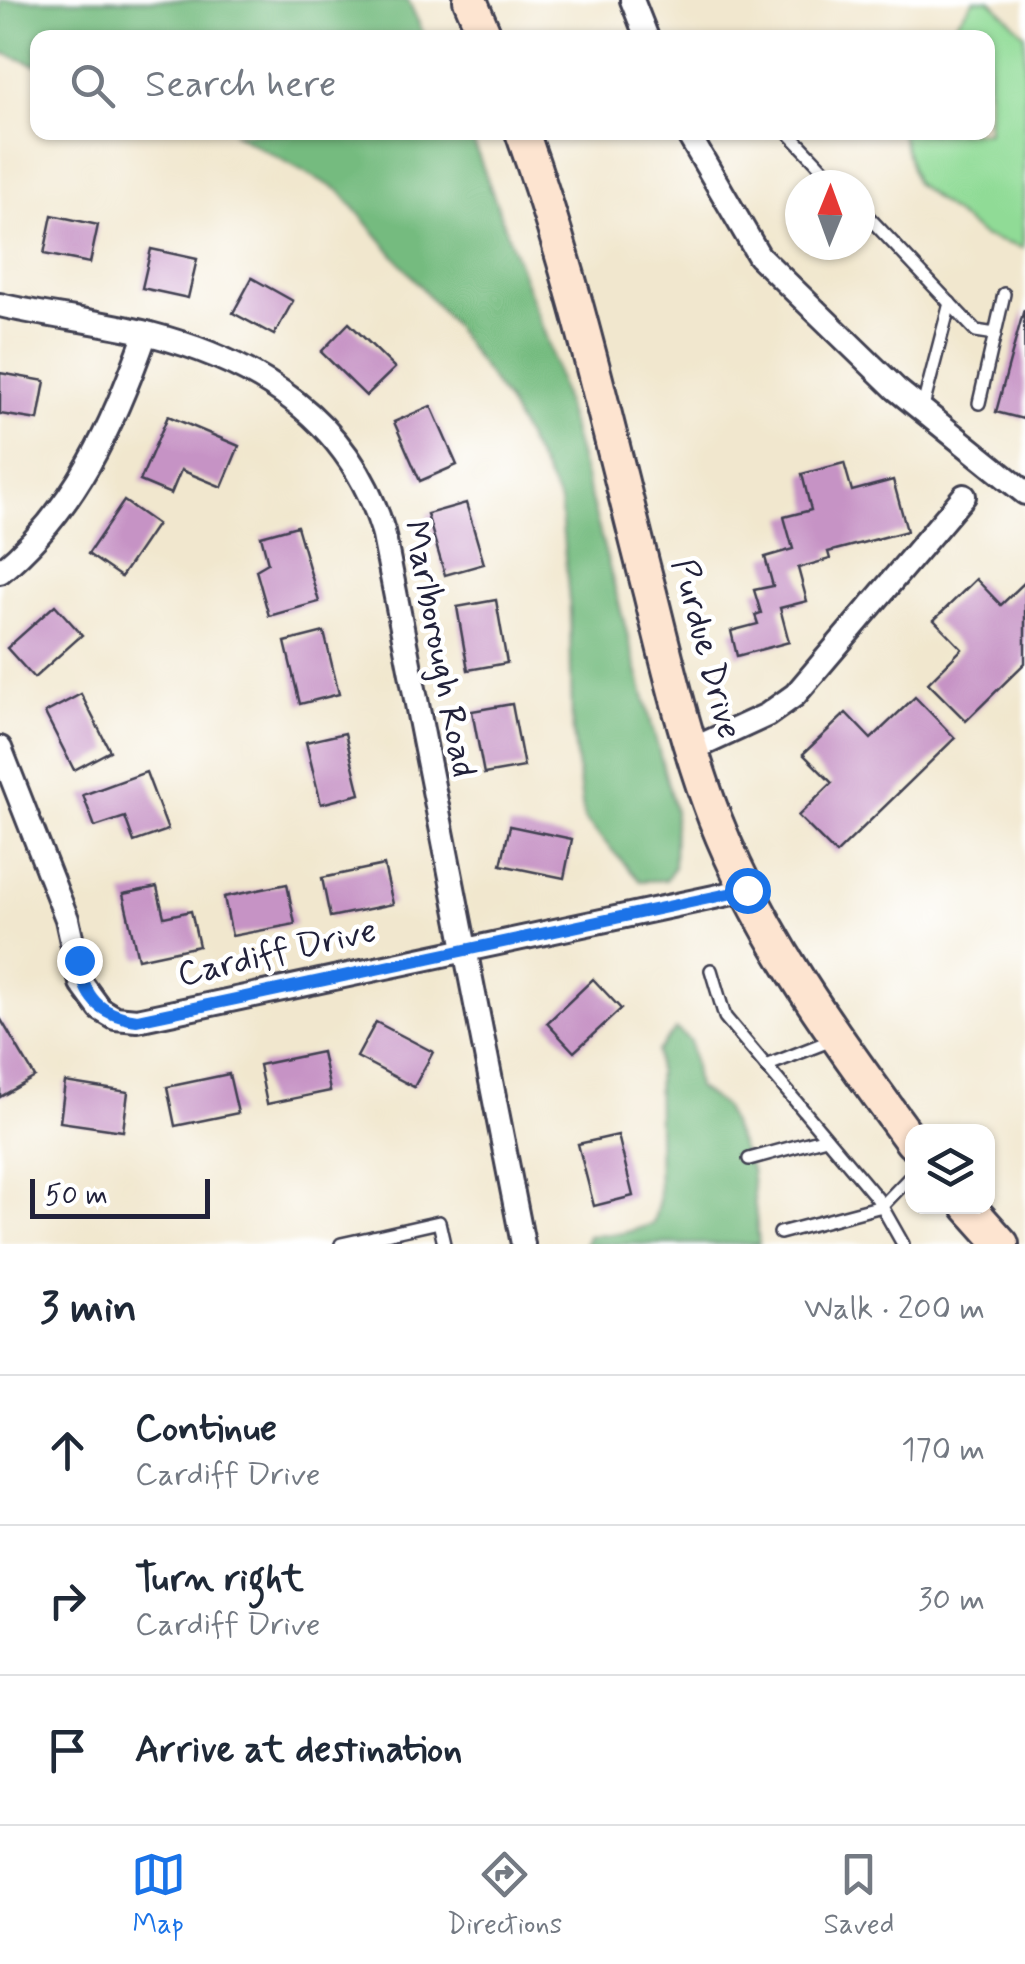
<!DOCTYPE html>
<meta charset="utf-8">
<style>
:root{--surface:#fff;--page:#f6f6f7;--text:#1f2937;--muted:#747a83;--line:#e0e1e3;--accent:#1a73e8}
body{margin:0;font-family:Mynerve,sans-serif;background:var(--page);color:var(--text)}
.controls{position:absolute;right:30px;bottom:30px;display:grid;overflow:hidden;border-radius:20px;box-shadow:0 2px 8px #0004}
.controls button{width:90px;height:90px;display:grid;place-items:center;padding:0;border:0;border-bottom:2px solid var(--line);background:var(--surface);color:var(--text);font:50px sans-serif}
.compass{position:absolute;left:785px;top:170px;width:90px;height:90px;border-radius:50%;background:var(--surface);box-shadow:0 2px 8px #0004;rotate:1deg}
.scale{position:absolute;left:30px;bottom:25px;width:180px;box-sizing:border-box;padding-left:10px;border:5px solid #22223b;border-top:0;font-size:28px;line-height:35px;white-space:nowrap;color:#22223b;-webkit-text-stroke:8px #fff;paint-order:stroke}
.stop{position:absolute;width:30px;height:30px;margin:-22px;border:8px solid #1a73e8;border-radius:50%;background:#fff}
.stop.end{background:#1a73e8;border-color:#fff;box-shadow:0 2px 10px #0008}
.list{margin:0;padding:0;list-style:none}
h2{display:flex;justify-content:space-between;align-items:center;height:130px;margin:0;padding:0 40px;font-size:42px}
h2 small{font-size:32px;font-weight:400;color:var(--muted)}
.list li{display:grid;grid-template-columns:65px 1fr auto;gap:30px;align-items:center;box-sizing:border-box;height:150px;padding:0 40px;border-top:2px solid var(--line)}
.list b{display:block;font-size:38px;white-space:nowrap}
.list p{margin:0;font-size:32px;white-space:nowrap;color:var(--muted)}
.list em{font-size:32px;font-style:normal;color:var(--muted)}
.icon{flex:none;width:55px;height:55px;fill:none;stroke:currentColor;stroke-width:2;stroke-linecap:round;stroke-linejoin:round}
.map{position:relative;flex:none;width:1025px;height:1244px;overflow:hidden}
.search{position:absolute;background:var(--surface);box-shadow:0 2px 8px #0004;left:30px;right:30px;top:30px;height:110px;display:flex;align-items:center;gap:25px;box-sizing:border-box;padding:0 35px;border-radius:20px;color:var(--muted);font-size:38px}
.sheet{height:580px;background:var(--surface)}
nav{display:flex;justify-content:space-around;align-items:center;box-sizing:border-box;height:140px;border-top:2px solid var(--line);background:var(--surface);font-size:28px;color:var(--muted)}
nav a{display:grid;justify-items:center;gap:5px}
nav .on{color:var(--accent)}
.map>svg:first-child{display:block}
.green{fill:#90db96;stroke:#597e68;stroke-width:2.5}
.forest{fill:#74bb7f;stroke:#4b6e5d;stroke-width:2.5}
.building{fill:#c693c5}
.lines{fill:none;stroke-linecap:round;stroke-linejoin:round}
.lane-casing{stroke:#414051;stroke-width:16}
.street-casing{stroke:#414051;stroke-width:28}
.secondary-casing{stroke:#414051;stroke-width:38}
.lane{stroke:#fff;stroke-width:11}
.street{stroke:#fff;stroke-width:22}
.secondary{stroke:#fde4d0;stroke-width:32}
.route{stroke:#1a73e8;stroke-width:12}
.labels{text-anchor:middle;dominant-baseline:central;stroke-width:9;stroke-linejoin:round;paint-order:stroke}
.street-label{font-size:35px;fill:#22223b;stroke:#fff}
</style>
<div class="map">
<svg width="1025" height="1244" viewBox="0 0 1025 1244">
<rect width="100%" height="100%" fill="#fff"/>
<filter id="ink" filterUnits="userSpaceOnUse"><feTurbulence type="fractalNoise" baseFrequency=".01" numOctaves="2"/><feDisplacementMap in="SourceGraphic" scale="20" xChannelSelector="R" yChannelSelector="G"/><feConvolveMatrix kernelMatrix="1 2 1 2 8 2 1 2 1" color-interpolation-filters="sRGB"/></filter>
<filter id="wash" filterUnits="userSpaceOnUse"><feTurbulence type="fractalNoise" baseFrequency=".0048" numOctaves="4" result="noise"/><feDisplacementMap in="SourceGraphic" scale="40" xChannelSelector="R" yChannelSelector="G"/><feGaussianBlur stdDeviation="2.25" result="paint"/><feColorMatrix in="noise" values="0 0 0 0 0 0 0 0 0 0 0 0 0 0 0 0 0 1.4 0 .05"/><feComposite in="paint" operator="in"/></filter>
<g filter="url(#wash)">
<rect width="100%" height="100%" fill="#f1e7ce"/>
<path class="green" d="M974,0H990L1025,34L1023,248L983,236L915,183L901,133L988,132V38L945,37Z"/>
<g class="forest">
<path d="M0,0H408L425,37L38,38L37,65L0,52Z"/>
<path d="M233,133H470L550,348L675,811L674,867L666,880L640,881L584,819L572,724L570,611L560,502L507,402L449,320L340,191Z"/>
<path d="M676,1029L690,1041L697,1087L723,1106L751,1169L759,1244H585L588,1236L624,1233L653,1224L659,1200L657,1051Z"/>
</g>
<g id="blocks">
<g class="building">
<path d="M52,215L98,225L90,263L44,254Z"/>
<path d="M151,249L197,259L188,298L142,288Z"/>
<path d="M252,278L293,301L274,335L233,313Z"/>
<path d="M1024,309L1025,412L1023,419L996,412Z"/>
<path d="M349,323L395,368L366,396L321,352Z"/>
<path d="M0,373L45,381L38,420L0,414Z"/>
<path d="M431,406L457,465L420,481L394,422Z"/>
<path d="M168,416L239,446L222,487L181,470L171,494L140,481Z"/>
<path d="M844,463L852,491L893,480L907,531L828,552L830,559L798,568L807,601L780,608L789,642L737,656L731,631L758,624L755,615L761,613L754,590L773,586L765,557L793,549L784,517L811,510L802,474Z"/>
<path d="M124,501L157,524L121,577L88,554Z"/>
<path d="M466,503L484,564L445,575L427,514Z"/>
<path d="M297,526L319,602L269,616L256,570L268,563L261,536Z"/>
<path d="M976,579L1001,605L1025,582V663L966,721L928,683L962,649L934,620Z"/>
<path d="M496,600L507,663L468,670L457,607Z"/>
<path d="M55,605L82,635L34,678L7,648Z"/>
<path d="M324,632L339,694L300,704L285,642Z"/>
<path d="M81,694L110,751L74,770L45,713Z"/>
<path d="M915,697L955,738L836,854L798,816L832,783L803,754L846,713L871,739Z"/>
<path d="M512,704L524,767L484,774L472,711Z"/>
<path d="M345,733L360,794L321,804L306,742Z"/>
<path d="M146,772L168,830L134,842L125,817L95,827L83,795Z"/>
<path d="M510,826L572,839L564,878L501,865Z"/>
<path d="M384,865L393,904L330,917L322,878Z"/>
<path d="M287,884L295,924L232,936L224,897Z"/>
<path d="M157,887L164,917L191,911L199,946L138,959L123,894Z"/>
<path d="M593,979L621,1009L574,1052L547,1023Z"/>
<path d="M0,1018L35,1077L0,1097Z"/>
<path d="M376,1022L433,1052L414,1087L357,1057Z"/>
<path d="M322,1052L330,1091L267,1104L259,1065Z"/>
<path d="M229,1074L238,1113L175,1126L167,1087Z"/>
<path d="M65,1082L128,1092L123,1131L60,1122Z"/>
<path d="M618,1135L633,1196L594,1206L578,1144Z"/>
</g>
</g>
</g>
<g filter="url(#ink)">
<use href="#blocks" fill-opacity="0" stroke="#414051" stroke-width="2.5"/>
<g class="lines">
<g class="lane-casing">
<g id="lane">
<path d="M788,132L838,185"/>
<path d="M860,208L976,331L995,334"/>
<path d="M979,403L1004,294"/>
<path d="M922,410L950,303"/>
<path d="M711,970L725,1017L877,1198L903,1244"/>
<path d="M766,1066L832,1040"/>
<path d="M749,1159L826,1138"/>
<path d="M780,1233L882,1206L912,1175"/>
<path d="M341,1244L373,1237"/>
<path d="M375,1244L373,1237L439,1222L444,1244"/>
</g>
</g>
<g class="street-casing">
<g id="street">
<path d="M632,0L647,38"/>
<path d="M687,132L759,256L896,389L1025,493"/>
<path d="M0,305C49,317 101,321 150,334C258,362 350,420 383,531L523,1244"/>
<path d="M0,572C76,510 114,423 146,333"/>
<path d="M0,748L67,919L81,983L100,1009L115,1018L137,1020L747,890"/>
<path d="M691,750L767,715L795,695L964,496"/>
</g>
</g>
<g class="secondary-casing">
<g id="secondary">
<path d="M470,0L486,38"/>
<path d="M522,132C576,282 610,439 650,593C669,670 687,746 715,819C762,939 837,1040 912,1142"/>
<path d="M968,1206L1002,1244"/>
</g>
</g>
<use href="#lane" class="lane"/>
<use href="#street" class="street"/>
<use href="#secondary" class="secondary"/>
</g>
</g>
<g class="lines" filter="url(#ink)">
<path class="route" d="M79,960C83,997 99,1015 137,1020L747,890"/>
</g>
<g class="labels">
<g class="street-label">
<text transform="translate(439 649) rotate(79)">Marlborough Road</text>
<text transform="translate(706 649) rotate(75)">Purdue Drive</text>
<text transform="translate(277 953) rotate(-13)">Cardiff Drive</text>
</g>
</g>
</svg>
<div class="controls">
<button><svg class="icon" aria-label="layers" viewBox="0 0 24 24"><path d="M12 4l9 5-9 5-9-5zM3 14l9 5 9-5"/></svg></button>
</div>
<svg class="compass" viewBox="-18 -18 36 36"><path d="M0-13l5 13h-10z" fill="#e53935"/><path d="M0 13l5-13h-10z" fill="#747a83"/></svg>
<div class="scale">50 m</div>
<div class="stop" style="left:747px;top:890px"></div>
<div class="stop end" style="left:79px;top:960px"></div>
<div class="search"><svg class="icon" aria-label="search" viewBox="0 0 24 24"><circle cx="10" cy="10" r="6"/><path d="M15 15l6 6"/></svg>Search here</div>
</div>
<section class="sheet">
<h2>3 min<small>Walk · 200 m</small></h2>
<ul class="list">
<li><svg class="icon" aria-label="ahead" viewBox="0 0 24 24"><path d="M12 20V5M6 11l6-6 6 6"/></svg><div><b>Continue</b><p>Cardiff Drive</p></div><em>170 m</em></li>
<li><svg class="icon" aria-label="right" viewBox="0 0 24 24"><path d="M7 20v-9h11M14 6l5 5-5 5"/></svg><div><b>Turn right</b><p>Cardiff Drive</p></div><em>30 m</em></li>
<li><svg class="icon" aria-label="arrive" viewBox="0 0 24 24"><path d="M6 21V4h12l-3 4 3 4H6"/></svg><div><b>Arrive at destination</b></div></li>
</ul>
</section>
<nav>
<a class="on"><svg class="icon" aria-label="map" viewBox="0 0 24 24"><path d="M3 6l6-2 6 2 6-2v14l-6 2-6-2-6 2zM9 4v14M15 6v14"/></svg>Map</a>
<a><svg class="icon" aria-label="directions" viewBox="0 0 24 24"><path d="M12 3l9 9-9 9-9-9zM9 14v-3h6M13 9l2 2-2 2"/></svg>Directions</a>
<a><svg class="icon" aria-label="saved" viewBox="0 0 24 24"><path d="M7 4h10v16l-5-4-5 4z"/></svg>Saved</a>
</nav>
